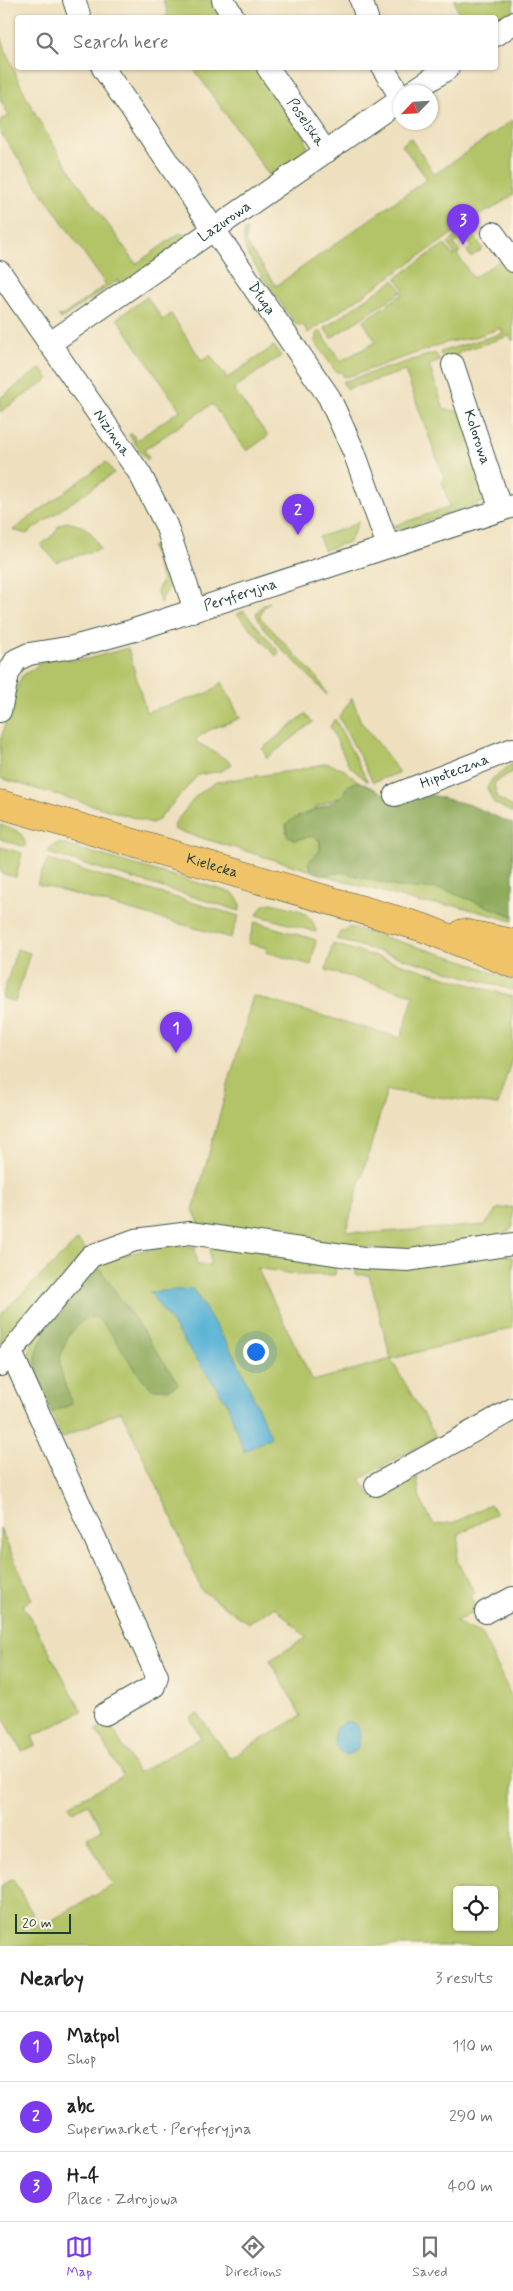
<!DOCTYPE html>
<meta charset="utf-8">
<style>
:root{--surface:#fff;--page:#f6f6f6;--text:#202124;--muted:#757577;--line:#e0e0e0;--accent:#7c3aed}
body{margin:0;font-family:Mynerve,sans-serif;background:var(--page);color:var(--text)}
.controls{position:absolute;right:15px;bottom:15px;display:grid;overflow:hidden;border-radius:5px;box-shadow:0 1px 4px #0004}
.controls button{width:45px;height:45px;display:grid;place-items:center;padding:0;border:0;border-bottom:1px solid var(--line);background:var(--surface);color:var(--text);font:25px sans-serif}
.compass{position:absolute;left:393px;top:85px;width:45px;height:45px;border-radius:50%;background:var(--surface);box-shadow:0 1px 4px #0004;rotate:245deg}
.scale{position:absolute;left:15px;bottom:12px;width:56px;box-sizing:border-box;padding-left:5px;border:2px solid #1f3d34;border-top:0;font-size:14px;line-height:18px;white-space:nowrap;color:#1f3d34;-webkit-text-stroke:4px #fcf5e5;paint-order:stroke}
.you{position:absolute;left:255px;top:1351px;width:18px;height:18px;margin:-12px;border:4px solid #fff;border-radius:50%;background:#1a73e8;box-shadow:0 0 0 8px #1a73e833}
.badge{display:grid;place-items:center;width:32px;height:32px;border-radius:50%;background:var(--accent);color:#fff;font-size:16px;font-weight:700}
.pin{position:absolute;translate:-50% -41px;filter:drop-shadow(0 1px 2px #0008)}
.pin::after{content:'';position:absolute;top:26px;width:18px;height:15px;background:inherit;clip-path:polygon(0 0,100% 0,50% 100%)}
.list{margin:0;padding:0;list-style:none}
h2{display:flex;justify-content:space-between;align-items:center;height:65px;margin:0;padding:0 20px;font-size:21px}
h2 small{font-size:16px;font-weight:400;color:var(--muted)}
.list li{display:grid;grid-template-columns:32px 1fr auto;gap:15px;align-items:center;box-sizing:border-box;height:70px;padding:0 20px;border-top:1px solid var(--line)}
.list b{display:block;font-size:19px;white-space:nowrap}
.list p{margin:0;font-size:16px;white-space:nowrap;color:var(--muted)}
.list em{font-size:16px;font-style:normal;color:var(--muted)}
.icon{flex:none;width:28px;height:28px;fill:none;stroke:currentColor;stroke-width:2;stroke-linecap:round;stroke-linejoin:round}
.map{position:relative;flex:none;width:513px;height:1946px;overflow:hidden}
.search{position:absolute;background:var(--surface);box-shadow:0 1px 4px #0004;left:15px;right:15px;top:15px;height:55px;display:flex;align-items:center;gap:12px;box-sizing:border-box;padding:0 18px;border-radius:5px;color:var(--muted);font-size:19px}
.sheet{height:275px;background:var(--surface)}
nav{display:flex;justify-content:space-around;align-items:center;box-sizing:border-box;height:70px;border-top:1px solid var(--line);background:var(--surface);font-size:14px;color:var(--muted)}
nav a{display:grid;justify-items:center;gap:2px}
nav .on{color:var(--accent)}
.map>svg:first-child{display:block}
.green{fill:#b3c467;stroke:#69804e;fill-rule:evenodd}
.forest{fill:#8eaa5c;stroke:#567448}
.water{fill:#58b2d6;stroke:#3c7885}
.lines{fill:none;stroke-linecap:round;stroke-linejoin:round}
.minor-casing{stroke:#3e5549;stroke-width:24}
.major-casing{stroke:#3e5549;stroke-width:29}
.minor{stroke:#fff;stroke-width:22}
.major{stroke:#f0c369;stroke-width:28}
.labels{text-anchor:middle;dominant-baseline:central;stroke-width:4.5;stroke-linejoin:round;paint-order:stroke}
.street-label{font-size:15px;fill:#1f3d34;stroke:#fcf5e5}
</style>
<div class="map">
<svg width="513" height="1946" viewBox="0 0 513 1946">
<rect width="100%" height="100%" fill="#fcf5e5"/>
<filter id="ink" filterUnits="userSpaceOnUse"><feTurbulence type="fractalNoise" baseFrequency=".02" numOctaves="2"/><feDisplacementMap in="SourceGraphic" scale="10" xChannelSelector="R" yChannelSelector="G"/><feConvolveMatrix kernelMatrix="1 2 1 2 8 2 1 2 1" color-interpolation-filters="sRGB"/></filter>
<filter id="wash" filterUnits="userSpaceOnUse"><feTurbulence type="fractalNoise" baseFrequency=".0096" numOctaves="4" result="noise"/><feDisplacementMap in="SourceGraphic" scale="20" xChannelSelector="R" yChannelSelector="G"/><feGaussianBlur stdDeviation="1.12" result="paint"/><feColorMatrix in="noise" values="0 0 0 0 0 0 0 0 0 0 0 0 0 0 0 0 0 1.4 0 .05"/><feComposite in="paint" operator="in"/></filter>
<g filter="url(#wash)">
<rect width="100%" height="100%" fill="#eee0be"/>
<g class="green">
<path d="M163,0H211L224,17L162,18L168,14Z"/>
<path d="M454,0H513V12L496,25V18H447L459,14Z"/>
<path d="M0,33C28,121 84,189 136,264L181,232L186,240L122,285L118,280L61,319L58,315L62,316L106,285L0,132V120L9,116L0,99Z"/>
<path d="M193,68H259L305,137L308,150L269,175Z"/>
<path d="M513,120V195L492,209L487,210L308,333L304,326L295,324L249,257L244,244V230L247,229L246,243L276,286L427,179L402,145L410,138L435,174Z"/>
<path d="M468,228L483,249L471,257L467,251L472,247L465,236L454,244L460,252L457,254L473,278L501,260L513,271V341L509,336L459,352V354L443,359L440,352L503,333L501,328L472,338L448,342L353,375L344,377L341,372H336L314,340L318,338L315,334L320,331L341,361L376,342L363,321L403,294L401,292L331,338L324,328L394,280L402,291L404,289L396,278L444,244L453,256L455,255L448,243Z"/>
<path d="M147,297L163,320L171,314L202,361L210,355L227,378L274,346L281,356L233,389L268,436L247,451L212,404L144,450L149,458L147,460L129,435L131,433L137,440L180,410L117,318Z"/>
<path d="M435,353L440,361L429,365L444,409L462,412L489,500L400,530L393,526L450,507L442,481L445,480L405,371L347,389L342,382Z"/>
<path d="M41,368L49,379L0,412V398Z"/>
<path d="M106,462L114,473L26,534L13,530Z"/>
<path d="M359,521L349,542L324,550L319,537L348,527Z"/>
<path d="M67,522C87,527 91,529 100,549L56,562L41,545L54,534L59,525Z"/>
<path d="M156,545L170,585L160,603L157,592L162,580L151,547Z"/>
<path d="M270,602L263,608L260,617L320,681L327,695L289,655L285,653L260,623L256,614C260,607 263,605 270,602Z"/>
<path d="M244,611L279,652L276,656L237,614Z"/>
<path d="M128,648L146,712L208,693L222,682L240,718C224,726 207,727 195,741L231,762V765L221,771L198,775L158,820L152,823L0,778V742L13,697L22,676L46,660L67,655L69,661L88,659Z"/>
<path d="M352,698L361,722L382,748L399,773L373,782L339,717Z"/>
<path d="M305,714L313,722L267,758L262,749Z"/>
<path d="M335,719L368,782L349,766L330,726Z"/>
<path d="M326,763L343,769L358,781L347,786L342,796L316,807L314,836L320,841V850L308,863L312,871L175,830L174,824L197,795L216,782L298,770Z"/>
<path d="M513,763V771L494,783L497,798L513,807V813L494,803L487,788L492,779Z"/>
<path d="M0,825C12,828 26,832 25,847L0,839Z"/>
<path d="M59,843L233,893L240,902V911L48,853L52,846Z"/>
<path d="M0,847L22,853L16,877L0,873Z"/>
<path d="M47,860L239,916L231,938L37,884Z"/>
<path d="M342,872L398,887L442,889L513,916V921L458,906L421,903L323,875Z"/>
<path d="M271,903C291,908 312,909 316,932L257,915L262,906Z"/>
<path d="M255,922L316,940L311,965L266,952L267,948L248,943Z"/>
<path d="M350,927L465,961L513,981V990L336,939L342,931Z"/>
<path d="M333,944L513,997V1054L498,1105L387,1090L346,1231L369,1233L485,1225L497,1209L513,1207V1227L500,1237L430,1249L391,1250L201,1227L193,1210L253,996L401,1038L414,995L326,970Z"/>
<path d="M17,949L30,953L15,1002L2,998Z"/>
<path d="M78,1240L86,1250L0,1351V1315Z"/>
<path d="M214,1244L336,1261L335,1275H298L257,1268L313,1381L391,1359L369,1275H356V1269L362,1267L506,1254L513,1258V1328L391,1359L436,1437L360,1479L372,1498L379,1494L380,1497L417,1477L420,1499L434,1525L456,1522L490,1504L496,1514L459,1534L457,1561L475,1593L470,1596L477,1610L455,1622L482,1634L513,1700V1946H0V1886L13,1879L40,1927L113,1885L87,1838L102,1829L88,1804L73,1812L69,1805L123,1776L96,1730L109,1722L138,1773L201,1738L190,1718L198,1714L230,1758L301,1716L270,1660L306,1638L275,1607L248,1623L201,1590L170,1513L121,1411L62,1438L31,1364L28,1357L32,1342L89,1269L123,1255L157,1248L171,1245L195,1248L197,1265H210V1249ZM457,1890H494V1927H457Z"/>
<path d="M0,1528L32,1599L23,1605L82,1711L32,1737L36,1745L22,1751L0,1712Z"/>
</g>
<g class="forest">
<path d="M358,781L403,803L431,795L470,805L513,824V916L442,889L398,887L342,872L323,875L312,871L308,863L320,850V841L314,836L294,840L287,835L286,824C303,811 327,808 340,797C348,790 345,787 358,781Z"/>
<path d="M100,1269L179,1384L170,1389H152C130,1368 119,1338 96,1317C77,1316 61,1344 60,1362C59,1372 69,1394 72,1404L51,1413C46,1397 36,1377 36,1360C37,1330 79,1290 100,1269Z"/>
</g>
<g class="water">
<path d="M193,1289L237,1360L271,1437L244,1452L227,1403L150,1292Z"/>
<path d="M347,1721C363,1724 362,1739 356,1751L347,1755C334,1750 332,1740 336,1728Z"/>
</g>
</g>
<g filter="url(#ink)">
<g class="lines">
<g class="minor-casing">
<g id="minor">
<path d="M74,0L80,18"/>
<path d="M223,0L234,18"/>
<path d="M361,0L367,18"/>
<path d="M496,35L513,23"/>
<path id="s1" d="M103,68L329,397L354,452L388,546"/>
<path id="s2" d="M268,68L326,152"/>
<path d="M383,68L400,96"/>
<path d="M412,92L448,68"/>
<path d="M493,233L513,261"/>
<path id="s3" d="M0,272L140,474L166,525L195,610"/>
<path id="s4" d="M49,344L400,100"/>
<path id="s5" d="M453,365L501,510"/>
<path id="s6" d="M0,711L8,674L16,660L29,654L73,647L131,631L513,506"/>
<path id="s7" d="M395,795L513,749"/>
<path d="M11,1352L157,1676L154,1686L105,1714"/>
<path d="M0,1365L91,1256L135,1240L190,1233L363,1258L409,1260L513,1244"/>
<path d="M376,1485L513,1409"/>
<path d="M486,1612L513,1598"/>
</g>
</g>
<g class="major-casing">
<g id="major">
<path id="s8" d="M0,804L424,928L513,964"/>
<path d="M463,933L513,943"/>
</g>
</g>
<use href="#minor" class="minor"/>
<use href="#major" class="major"/>
</g>
</g>
<g class="labels">
<g class="street-label">
<text stroke="none"><textPath href="#s2" startOffset="66">Poselska</textPath></text>
<text stroke="none"><textPath href="#s4" startOffset="214">Lazurowa</textPath></text>
<text stroke="none"><textPath href="#s1" startOffset="280">Długa</textPath></text>
<text stroke="none"><textPath href="#s3" startOffset="196">Nizinna</textPath></text>
<text stroke="none"><textPath href="#s5" startOffset="76">Kolorowa</textPath></text>
<text stroke="none"><textPath href="#s6" startOffset="288">Peryferyjna</textPath></text>
<text stroke="none"><textPath href="#s7" startOffset="64">Hipoteczna</textPath></text>
<text stroke="none"><textPath href="#s8" startOffset="221">Kielecka</textPath></text>
</g>
</g>
</svg>
<div class="controls">
<button><svg class="icon" aria-label="locate" viewBox="0 0 24 24"><circle cx="12" cy="12" r="6"/><path d="M12 2v4M12 18v4M2 12h4M18 12h4"/></svg></button>
</div>
<svg class="compass" viewBox="-18 -18 36 36"><path d="M0-13l5 13h-10z" fill="#e53935"/><path d="M0 13l5-13h-10z" fill="#757577"/></svg>
<div class="scale">20 m</div>
<div class="you"></div>
<div class="pin badge" style="left:176px;top:1053px">1</div>
<div class="pin badge" style="left:298px;top:535px">2</div>
<div class="pin badge" style="left:463px;top:245px">3</div>
<div class="search"><svg class="icon" aria-label="search" viewBox="0 0 24 24"><circle cx="10" cy="10" r="6"/><path d="M15 15l6 6"/></svg>Search here</div>
</div>
<section class="sheet">
<h2>Nearby<small>3 results</small></h2>
<ul class="list">
<li><span class="badge">1</span><div><b>Matpol</b><p>Shop</p></div><em>110 m</em></li>
<li><span class="badge">2</span><div><b>abc</b><p>Supermarket · Peryferyjna</p></div><em>290 m</em></li>
<li><span class="badge">3</span><div><b>H-4</b><p>Place · Zdrojowa</p></div><em>400 m</em></li>
</ul>
</section>
<nav>
<a class="on"><svg class="icon" aria-label="map" viewBox="0 0 24 24"><path d="M3 6l6-2 6 2 6-2v14l-6 2-6-2-6 2zM9 4v14M15 6v14"/></svg>Map</a>
<a><svg class="icon" aria-label="directions" viewBox="0 0 24 24"><path d="M12 3l9 9-9 9-9-9zM9 14v-3h6M13 9l2 2-2 2"/></svg>Directions</a>
<a><svg class="icon" aria-label="saved" viewBox="0 0 24 24"><path d="M7 4h10v16l-5-4-5 4z"/></svg>Saved</a>
</nav>
